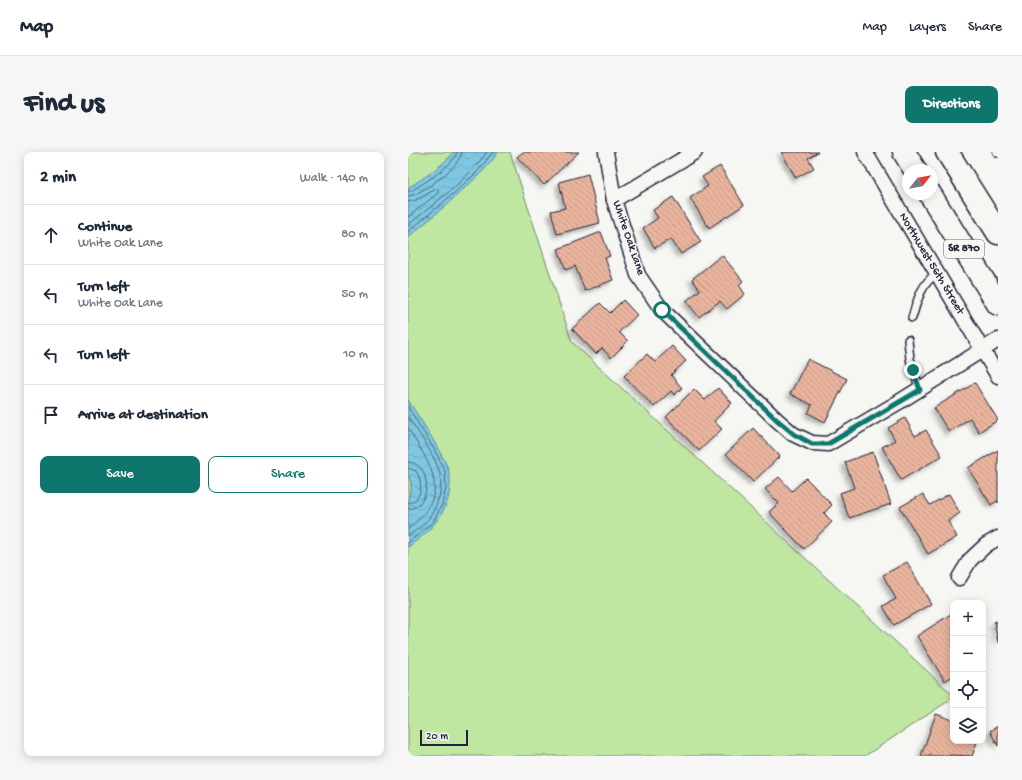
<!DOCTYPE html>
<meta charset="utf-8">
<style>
:root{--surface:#fff;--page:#f6f6f7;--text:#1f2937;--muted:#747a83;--line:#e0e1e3;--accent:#0f766e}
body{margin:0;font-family:"Gochi Hand",sans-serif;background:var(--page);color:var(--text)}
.controls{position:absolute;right:12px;bottom:12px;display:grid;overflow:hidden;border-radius:8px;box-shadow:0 2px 10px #0003}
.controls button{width:36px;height:36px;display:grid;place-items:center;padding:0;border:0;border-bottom:1px solid var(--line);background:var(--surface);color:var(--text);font:20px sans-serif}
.compass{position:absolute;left:494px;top:12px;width:36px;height:36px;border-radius:50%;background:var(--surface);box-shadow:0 2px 10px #0003;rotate:59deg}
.scale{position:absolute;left:12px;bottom:10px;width:48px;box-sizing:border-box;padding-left:4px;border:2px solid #22223b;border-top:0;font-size:11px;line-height:14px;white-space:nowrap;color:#22223b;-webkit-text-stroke:3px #f6f6f2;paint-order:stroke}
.stop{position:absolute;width:12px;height:12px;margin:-9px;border:3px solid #0f766e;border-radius:50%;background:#fff}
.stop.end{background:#0f766e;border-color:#fff;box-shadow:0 1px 4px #0008}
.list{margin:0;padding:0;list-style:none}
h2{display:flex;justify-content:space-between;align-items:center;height:52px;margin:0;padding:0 16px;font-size:17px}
h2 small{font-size:13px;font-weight:400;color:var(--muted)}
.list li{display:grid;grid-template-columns:26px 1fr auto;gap:12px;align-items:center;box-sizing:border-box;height:60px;padding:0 16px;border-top:1px solid var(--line)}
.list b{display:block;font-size:15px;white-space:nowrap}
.list p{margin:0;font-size:13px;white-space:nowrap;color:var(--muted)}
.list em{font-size:13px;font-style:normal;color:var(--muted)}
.actions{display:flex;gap:8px;padding:12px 16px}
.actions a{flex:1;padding:9px 0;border:1px solid var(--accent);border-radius:8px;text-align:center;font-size:14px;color:var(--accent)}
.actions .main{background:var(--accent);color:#fff}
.icon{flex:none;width:22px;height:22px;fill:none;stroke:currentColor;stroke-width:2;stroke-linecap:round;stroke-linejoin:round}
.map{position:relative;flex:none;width:590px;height:604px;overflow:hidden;border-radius:8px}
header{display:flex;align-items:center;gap:24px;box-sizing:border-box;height:56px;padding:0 20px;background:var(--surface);border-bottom:1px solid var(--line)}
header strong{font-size:19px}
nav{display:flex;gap:22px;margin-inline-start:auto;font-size:14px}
.intro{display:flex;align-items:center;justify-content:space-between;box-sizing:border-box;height:96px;padding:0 24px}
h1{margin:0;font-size:28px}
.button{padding:10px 18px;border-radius:8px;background:var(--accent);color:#fff;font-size:14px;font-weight:700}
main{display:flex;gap:24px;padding:0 24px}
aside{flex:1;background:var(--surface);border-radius:8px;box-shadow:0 2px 10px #0003}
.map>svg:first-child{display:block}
.green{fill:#c0e7a2;stroke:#71846e}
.water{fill:url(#water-waves);stroke:#5a869f}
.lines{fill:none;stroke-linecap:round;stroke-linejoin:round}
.shore{stroke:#48647d;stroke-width:1}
.building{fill:url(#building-back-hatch);stroke:#22223b;filter:url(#shadow)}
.lane-casing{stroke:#22223b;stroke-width:10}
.street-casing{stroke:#22223b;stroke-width:17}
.highway-casing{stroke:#22223b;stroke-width:25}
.lane{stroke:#f6f6f2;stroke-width:7}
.street{stroke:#f6f6f2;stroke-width:14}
.highway{stroke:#f6f6f2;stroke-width:22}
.route{stroke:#0f766e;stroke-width:5}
.labels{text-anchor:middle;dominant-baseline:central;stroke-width:3;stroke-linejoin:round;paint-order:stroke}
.shield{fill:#f6f6f2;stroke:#626272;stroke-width:1}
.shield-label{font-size:11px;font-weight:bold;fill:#22223b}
.street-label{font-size:12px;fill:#22223b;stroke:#f6f6f2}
</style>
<header>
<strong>Map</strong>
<nav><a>Map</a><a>Layers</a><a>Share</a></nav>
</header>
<div class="intro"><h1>Find us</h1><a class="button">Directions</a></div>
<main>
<aside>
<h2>2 min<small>Walk · 140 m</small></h2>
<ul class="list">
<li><svg class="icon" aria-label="ahead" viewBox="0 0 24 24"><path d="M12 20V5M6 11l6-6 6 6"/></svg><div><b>Continue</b><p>White Oak Lane</p></div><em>80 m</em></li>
<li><svg class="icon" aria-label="left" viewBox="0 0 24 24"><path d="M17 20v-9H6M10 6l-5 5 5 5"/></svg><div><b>Turn left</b><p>White Oak Lane</p></div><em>50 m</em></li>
<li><svg class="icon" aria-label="left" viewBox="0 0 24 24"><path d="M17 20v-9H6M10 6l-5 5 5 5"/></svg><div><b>Turn left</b></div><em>10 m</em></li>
<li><svg class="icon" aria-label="arrive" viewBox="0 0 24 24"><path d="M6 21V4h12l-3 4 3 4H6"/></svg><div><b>Arrive at destination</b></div></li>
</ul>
<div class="actions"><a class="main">Save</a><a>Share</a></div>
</aside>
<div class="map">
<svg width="590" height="604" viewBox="0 0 590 604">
<defs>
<pattern id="water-waves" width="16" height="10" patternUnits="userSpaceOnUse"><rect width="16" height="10" fill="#80c8e1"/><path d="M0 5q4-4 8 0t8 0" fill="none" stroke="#6eacc2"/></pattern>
<pattern id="building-back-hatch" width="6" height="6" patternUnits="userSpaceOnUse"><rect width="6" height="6" fill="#e9b49d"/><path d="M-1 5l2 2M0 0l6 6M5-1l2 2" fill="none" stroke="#c89a88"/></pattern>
<filter id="shadow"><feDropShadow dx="-3.5" dy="3.5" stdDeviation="2" flood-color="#0004"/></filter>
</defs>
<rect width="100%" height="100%" fill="#f6f6f2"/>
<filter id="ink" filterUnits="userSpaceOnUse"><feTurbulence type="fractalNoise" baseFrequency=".025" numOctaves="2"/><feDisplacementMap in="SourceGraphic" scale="8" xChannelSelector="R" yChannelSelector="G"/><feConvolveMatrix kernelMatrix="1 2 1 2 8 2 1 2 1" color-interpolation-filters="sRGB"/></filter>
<g filter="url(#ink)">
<path class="green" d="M0,0H102L164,190L545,543V546L457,604H0Z"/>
<g class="water">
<path d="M46,0H90C82,13 70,24 59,34C40,52 20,69 0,85V36C17,25 33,15 46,0Z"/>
<path d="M0,248C12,267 25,286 35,306C37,310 40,315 41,320C47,354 26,377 0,395V346C4,338 4,330 0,322Z"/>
</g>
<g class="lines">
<g class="shore">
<path d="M0,39H3C14,32 47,13 49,0"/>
<path d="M0,44C13,43 53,14 54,0"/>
<path d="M0,50L8,48L28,37L30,38V41L0,65"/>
<path d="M0,73C26,52 60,27 79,0"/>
<path d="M0,80L45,42L69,20L85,0"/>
<path d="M0,255L26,297L37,319L38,336L34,353L25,370L0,391"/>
<path d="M0,265C9,278 29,307 32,322C35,337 30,353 21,366C16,373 7,379 0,384"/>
<path d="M0,276C24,316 45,341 0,377"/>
<path d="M0,310C25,311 24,356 0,357"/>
<path d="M0,316L8,319C15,328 15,350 0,351"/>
</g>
</g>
<g class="building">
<path d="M115,0H171L136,33L109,5Z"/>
<path d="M373,0H410L400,6L406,16L388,26Z"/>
<path d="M312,14L336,53L301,76L282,46L300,34L294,25Z"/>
<path d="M180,22L192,71L149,82L143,59L157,56L151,30Z"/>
<path d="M265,45L293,90L273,102L263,87L247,96L235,76L250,66L245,58Z"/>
<path d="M193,80L202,104L197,106L205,128L177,139L167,114L158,118L150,97Z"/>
<path d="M314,103L335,129L331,133L337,142L319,157L312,149L291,165L278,149L292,138L284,127Z"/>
<path d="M215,148L229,163L211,180L220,189L203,206L194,196L188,202L164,177L192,151L202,161Z"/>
<path d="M264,194L278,209L263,223L274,236L266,243L263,239L246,255L216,224L239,202L247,210Z"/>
<path d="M400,207L439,227L417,270L400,261L404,253L382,242Z"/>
<path d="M567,231L590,268L571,280L562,266L541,280L526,256Z"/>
<path d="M310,236L324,251L306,269L314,277L291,299L258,265L286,237L297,248Z"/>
<path d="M497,266L507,284L518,278L534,304L493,328L474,295L487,288L480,276Z"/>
<path d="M345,276L372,304L345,330L318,302Z"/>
<path d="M590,298V351L589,349L583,353L560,316Z"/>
<path d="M465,300L483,352L441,366L432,341L446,336L437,310Z"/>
<path d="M371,325L384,339L398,326L424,353L416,361L424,370L396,397L361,360L371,351L357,337Z"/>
<path d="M515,342L522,353L541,342L552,361L540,369L549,385L520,402L492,355Z"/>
<path d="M499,410L523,452L486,473L475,454L488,447L475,423Z"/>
<path d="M543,462L545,465V524L537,529L509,484Z"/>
<path d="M590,469V491L586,470Z"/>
<path d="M528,562L545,568V589L569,590L564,604L542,603V604H513Z"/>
<path d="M590,574V594L582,579Z"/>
</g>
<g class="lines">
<g class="lane-casing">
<g id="lane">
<path d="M589,0L590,1"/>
<path d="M504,166C509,149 513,132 529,121"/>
<path d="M500,188L502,207L512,238"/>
</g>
</g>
<g class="street-casing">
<g id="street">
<path d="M198,0L206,48L230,123L254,158L369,268L385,282L404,291L420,292L491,250L590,188"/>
<path d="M457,0L590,224"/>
<path d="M206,48L287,0"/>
<path d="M551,426L562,408L578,393L590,386"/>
</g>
</g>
<g class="highway-casing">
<g id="highway">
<path d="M496,0L507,18"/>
<path d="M539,0L590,81"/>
<path d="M522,42L590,152"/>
</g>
</g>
<use href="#lane" class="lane"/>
<use href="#street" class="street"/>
<use href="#highway" class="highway"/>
</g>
</g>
<g class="lines" filter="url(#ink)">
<path class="route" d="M254,158L369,268L386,282L404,292H420L512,238L505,218"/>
</g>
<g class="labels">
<rect class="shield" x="536" y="88" width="40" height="18" rx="3"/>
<g class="shield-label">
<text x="556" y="97">SR 870</text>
</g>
<g class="street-label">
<text transform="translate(220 86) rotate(71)">White Oak Lane</text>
<text transform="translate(523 112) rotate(59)">Northwest 56th Street</text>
</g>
</g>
</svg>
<div class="controls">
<button>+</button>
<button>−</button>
<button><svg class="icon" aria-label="locate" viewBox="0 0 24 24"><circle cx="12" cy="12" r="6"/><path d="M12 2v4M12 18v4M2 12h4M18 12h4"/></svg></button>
<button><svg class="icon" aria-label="layers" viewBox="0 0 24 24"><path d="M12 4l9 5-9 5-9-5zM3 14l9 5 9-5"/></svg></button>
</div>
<svg class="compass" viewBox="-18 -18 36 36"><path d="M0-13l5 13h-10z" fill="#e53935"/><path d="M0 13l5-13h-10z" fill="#747a83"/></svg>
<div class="scale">20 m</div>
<div class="stop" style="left:254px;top:158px"></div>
<div class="stop end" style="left:505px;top:218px"></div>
</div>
</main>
